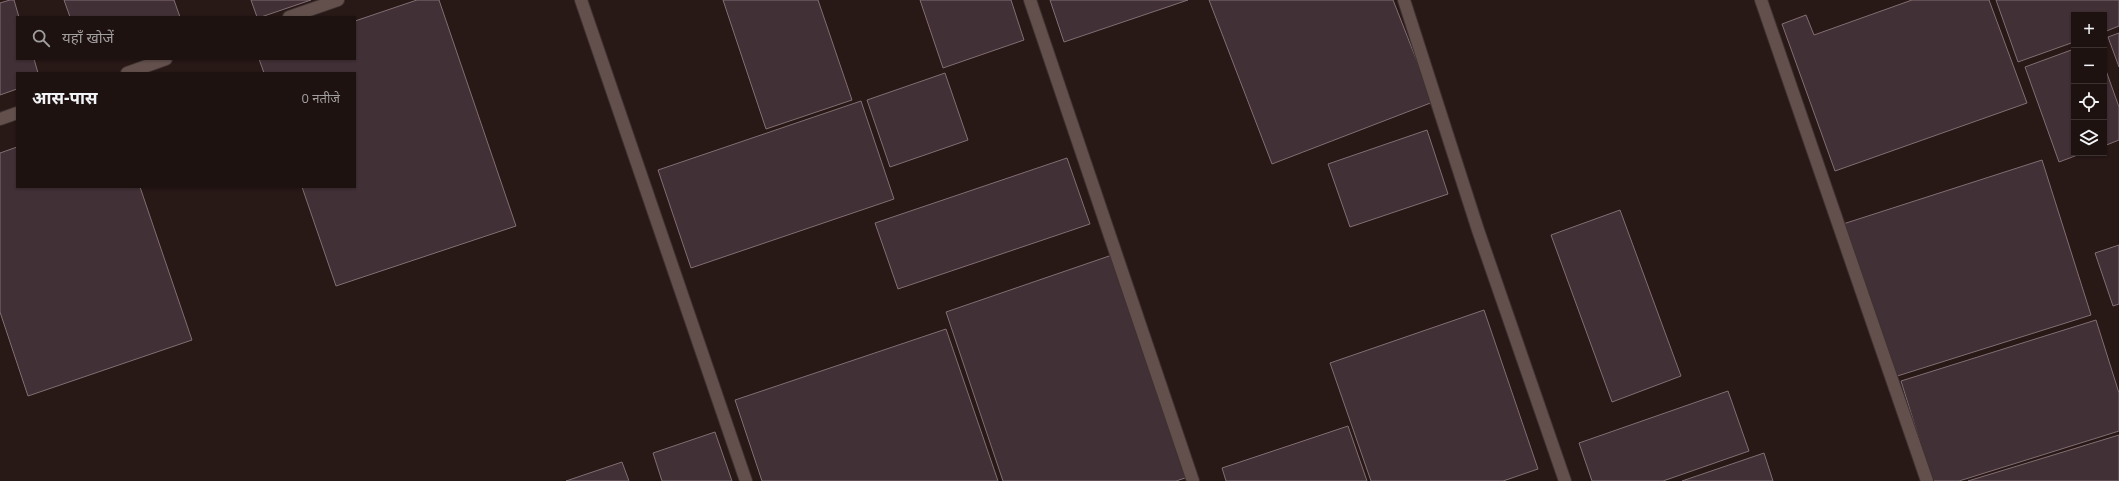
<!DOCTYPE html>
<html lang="hi">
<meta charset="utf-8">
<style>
:root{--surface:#1e1210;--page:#261b19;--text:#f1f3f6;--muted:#a19e9f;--line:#3c3230}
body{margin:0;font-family:"Open Sans","Noto Sans Devanagari",sans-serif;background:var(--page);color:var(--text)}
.controls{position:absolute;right:12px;top:12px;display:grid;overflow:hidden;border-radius:0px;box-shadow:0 1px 3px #0004}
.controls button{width:36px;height:36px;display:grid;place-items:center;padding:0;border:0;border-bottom:1px solid var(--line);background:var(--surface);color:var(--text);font:20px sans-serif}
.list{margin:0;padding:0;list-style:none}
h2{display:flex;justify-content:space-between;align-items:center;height:52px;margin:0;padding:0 16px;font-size:17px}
h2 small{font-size:13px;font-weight:400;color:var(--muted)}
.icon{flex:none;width:22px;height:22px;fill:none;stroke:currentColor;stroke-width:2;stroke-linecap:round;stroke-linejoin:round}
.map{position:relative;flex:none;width:2119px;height:481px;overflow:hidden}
.search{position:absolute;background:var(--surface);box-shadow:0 1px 3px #0004;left:16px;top:16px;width:340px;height:44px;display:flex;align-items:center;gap:10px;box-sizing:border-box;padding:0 14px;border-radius:0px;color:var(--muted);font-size:15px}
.panel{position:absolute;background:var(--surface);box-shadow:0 1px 3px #0004;left:16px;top:72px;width:340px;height:116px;border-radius:0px}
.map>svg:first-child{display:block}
.building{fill:#413036;stroke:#826e74}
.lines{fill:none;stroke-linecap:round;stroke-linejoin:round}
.lane-casing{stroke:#3e3231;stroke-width:14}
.lane{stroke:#63504d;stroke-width:12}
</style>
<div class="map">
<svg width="2119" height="481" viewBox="0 0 2119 481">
<rect width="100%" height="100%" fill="#281816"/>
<g class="building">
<path d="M10,0H14L19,17H17V59H34L38,73H17V89L0,95V3Z"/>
<path d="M64,0H174L180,17H70Z"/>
<path d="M251,0H311L261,17H257Z"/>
<path d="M417,0H439L516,226L336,286L302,187H355V73H264L259,59H355V21Z"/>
<path d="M723,0H818L852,100L766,129Z"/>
<path d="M920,0H1011L1024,40L943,68Z"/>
<path d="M1050,0H1188L1064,42Z"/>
<path d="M1209,0H1393L1433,102L1272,164Z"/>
<path d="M1912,0H1989L2027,103L1835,171L1782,24L1806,15L1814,35Z"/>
<path d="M1996,0H2119V26L2104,32V15H2074V42L2018,62Z"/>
<path d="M2119,33V67L2108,37Z"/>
<path d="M2074,49V153H2083L2059,162L2025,67Z"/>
<path d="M2104,65L2119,107V140L2104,146Z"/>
<path d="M945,73L968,140L890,167L867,100Z"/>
<path d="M861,101L894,199L691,268L658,170Z"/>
<path d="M1427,130L1448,194L1350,227L1328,164Z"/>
<path d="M17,147V187H140L192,340L28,396L0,312V153Z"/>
<path d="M1067,158L1090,224L898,289L875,223Z"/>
<path d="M2042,160L2091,315L1891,378L1843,224Z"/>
<path d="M1620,210L1681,376L1612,402L1551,235Z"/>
<path d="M2119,245V304L2113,306L2095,253Z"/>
<path d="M1115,254L1191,476L1176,481H1003L946,312Z"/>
<path d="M1484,310L1538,469L1503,481H1371L1330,363Z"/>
<path d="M2096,320L2119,393V431L1959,481H1932L1901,381Z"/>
<path d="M946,329L998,481H762L735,400Z"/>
<path d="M1728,391L1749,451L1663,481H1592L1579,443Z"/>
<path d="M1348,426L1367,481H1226L1222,468Z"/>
<path d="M715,432L732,481H662L653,453Z"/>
<path d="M2119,435V481H1968Z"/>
<path d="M1764,453L1773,481H1682Z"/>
<path d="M622,462L629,481H566Z"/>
</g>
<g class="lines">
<g class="lane-casing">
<g id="lane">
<path d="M581,0L746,481"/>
<path d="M1030,0L1193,481"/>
<path d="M1404,0L1478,230L1565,481"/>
<path d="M1761,0L1927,481"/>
<path d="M289,17L338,0"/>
<path d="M127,73L166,59"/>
<path d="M0,119L17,113"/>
</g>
</g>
<use href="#lane" class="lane"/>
</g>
</svg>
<div class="controls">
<button>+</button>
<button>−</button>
<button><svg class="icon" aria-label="locate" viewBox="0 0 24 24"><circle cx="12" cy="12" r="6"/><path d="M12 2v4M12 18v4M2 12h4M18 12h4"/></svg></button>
<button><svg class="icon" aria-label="layers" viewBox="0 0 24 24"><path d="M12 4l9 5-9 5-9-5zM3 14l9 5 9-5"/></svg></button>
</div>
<div class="search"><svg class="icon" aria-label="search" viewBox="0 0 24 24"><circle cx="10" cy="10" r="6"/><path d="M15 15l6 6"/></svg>यहाँ खोजें</div>
<section class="panel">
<h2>आस-पास<small>0 नतीजे</small></h2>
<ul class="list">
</ul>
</section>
</div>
